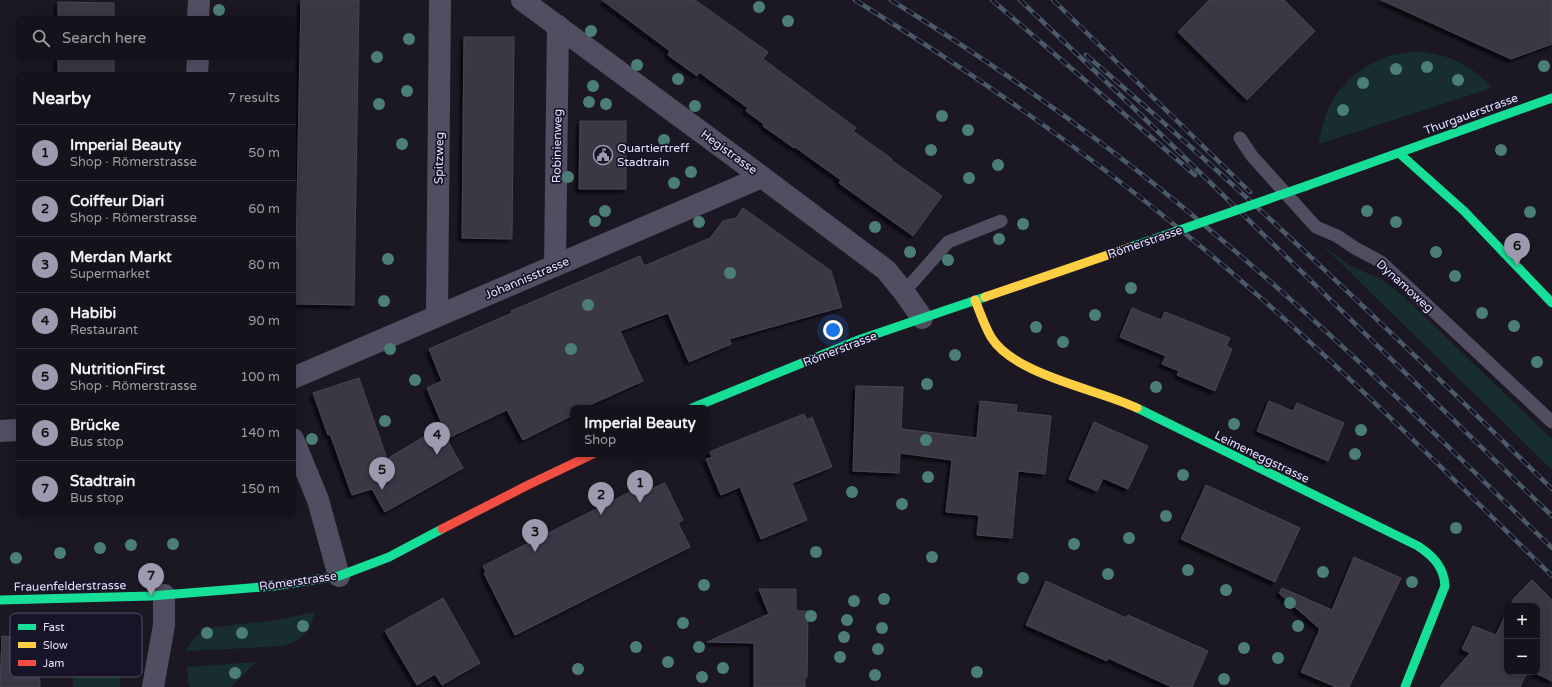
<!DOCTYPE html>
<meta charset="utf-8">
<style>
:root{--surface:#14121a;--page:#1d1b23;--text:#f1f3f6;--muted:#9d9ea2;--line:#333239;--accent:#9d99af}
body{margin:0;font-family:"Varela Round",sans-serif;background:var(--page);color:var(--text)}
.controls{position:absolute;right:12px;bottom:12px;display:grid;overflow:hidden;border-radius:8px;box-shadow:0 2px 10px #0003}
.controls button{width:36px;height:36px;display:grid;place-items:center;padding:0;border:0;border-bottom:1px solid var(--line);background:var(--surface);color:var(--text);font:20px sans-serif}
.you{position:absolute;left:833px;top:330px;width:14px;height:14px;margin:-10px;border:3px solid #fff;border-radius:50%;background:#1a73e8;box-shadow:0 0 0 6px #1a73e833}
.badge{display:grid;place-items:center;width:26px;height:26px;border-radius:50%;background:var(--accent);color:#111;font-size:13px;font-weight:700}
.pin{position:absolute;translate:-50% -33px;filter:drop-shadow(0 1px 2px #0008)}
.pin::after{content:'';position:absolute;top:21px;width:14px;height:12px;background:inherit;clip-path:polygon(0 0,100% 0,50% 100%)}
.popup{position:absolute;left:570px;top:405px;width:140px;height:52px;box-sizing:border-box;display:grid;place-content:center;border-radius:8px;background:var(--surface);filter:drop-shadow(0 1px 3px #0005);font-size:13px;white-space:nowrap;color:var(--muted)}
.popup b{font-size:15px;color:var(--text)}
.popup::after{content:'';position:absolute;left:50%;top:100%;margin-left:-8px;border:8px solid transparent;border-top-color:var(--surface)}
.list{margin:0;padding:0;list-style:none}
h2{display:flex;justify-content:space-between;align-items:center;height:52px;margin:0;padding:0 16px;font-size:17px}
h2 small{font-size:13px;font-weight:400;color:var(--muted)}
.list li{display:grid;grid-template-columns:26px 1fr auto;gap:12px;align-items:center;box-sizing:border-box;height:56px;padding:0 16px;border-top:1px solid var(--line)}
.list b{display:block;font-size:15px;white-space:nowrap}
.list p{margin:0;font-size:13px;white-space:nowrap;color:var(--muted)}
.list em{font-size:13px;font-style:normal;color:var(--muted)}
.icon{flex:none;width:22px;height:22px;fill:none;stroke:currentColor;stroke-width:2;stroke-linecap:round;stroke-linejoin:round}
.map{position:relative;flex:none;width:1552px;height:687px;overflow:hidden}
.search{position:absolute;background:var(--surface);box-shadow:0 2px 10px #0003;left:16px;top:16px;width:280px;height:44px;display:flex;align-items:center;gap:10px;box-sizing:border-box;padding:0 14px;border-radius:8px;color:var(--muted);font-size:15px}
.panel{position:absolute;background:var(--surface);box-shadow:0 2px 10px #0003;left:16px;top:72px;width:280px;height:444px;border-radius:8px}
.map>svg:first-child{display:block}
.green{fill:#182d2f}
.building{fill:#3a3744;stroke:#484555;filter:url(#shadow)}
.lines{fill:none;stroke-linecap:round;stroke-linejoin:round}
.lane{stroke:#514e62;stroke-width:13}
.street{stroke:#514e62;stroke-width:22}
.fast{stroke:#16e098;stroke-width:9}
.slow{stroke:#ffcf43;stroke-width:9}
.jam{stroke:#f24e42;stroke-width:9}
.rail-casing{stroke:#4b5a69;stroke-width:4.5}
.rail{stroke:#181427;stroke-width:3;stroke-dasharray:9;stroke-linecap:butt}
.fast-bridge{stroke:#16e098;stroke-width:9}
.tree{fill:#4c7e78}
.labels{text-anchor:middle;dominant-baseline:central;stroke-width:3.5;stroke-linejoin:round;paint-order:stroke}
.street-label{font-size:12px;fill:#e3dffb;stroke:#181427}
.poi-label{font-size:12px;fill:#e3dffb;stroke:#181427;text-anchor:start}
.key{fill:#181427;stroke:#555167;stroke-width:1}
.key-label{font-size:11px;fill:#e3dffb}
</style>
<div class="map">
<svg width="1552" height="687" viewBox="0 0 1552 687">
<defs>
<filter id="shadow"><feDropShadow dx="-3.5" dy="3.5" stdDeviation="1" flood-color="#0009"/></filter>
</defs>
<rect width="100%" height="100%" fill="#1b1823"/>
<g class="green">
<path d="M1425,52C1432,54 1440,55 1447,57C1465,63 1479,74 1492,88L1319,144C1324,108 1339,82 1371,64C1379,60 1388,55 1397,54C1406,52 1416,52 1425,52Z"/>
<path d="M1319,242L1350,266L1379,278L1401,294L1552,439V470Z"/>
<path d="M315,612C308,633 305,639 283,646L185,651L195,637L214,627L277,620Z"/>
<path d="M73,657C90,659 124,661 120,687H73Z"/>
<path d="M256,662L231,687H190L188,682L187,667Z"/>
</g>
<g class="building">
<path d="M301,0H359L354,305L295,304Z"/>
<path d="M602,0H695L768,52L763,59L856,128L853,131L892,159L891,160L942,196L913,236L839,183L841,180L795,147L794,148L763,126L764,124L746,111L748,108L699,72L697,76L668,55L670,51Z"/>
<path d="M1209,0H1284L1315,31L1247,100L1178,32Z"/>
<path d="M1381,0H1552V44L1511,59Z"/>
<path d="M58,2L114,3V19H58Z"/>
<path d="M464,37H514L512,239L462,238Z"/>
<rect x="58" y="57" width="56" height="18"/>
<path d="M580,121H626V189H579Z"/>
<path d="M743,208L831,271L842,307L729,339L731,344L689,362L668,313L620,331L643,381L583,408H573V415L523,440L507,410L448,438L427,388L442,381L429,349L512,313L511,311L640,256L644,266L710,238L723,221L736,218Z"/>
<path d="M1132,308L1161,320L1165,312L1230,338L1226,346L1232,349L1215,391L1177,375L1179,371L1162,364L1166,356L1120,337Z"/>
<path d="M359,378L387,459L440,427L463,468L385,512L372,489L352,495L330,434L328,435L313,393Z"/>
<path d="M856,386L903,387L901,429L977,438L980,401L1017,405L1016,412L1051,416L1045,474L1018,471L1012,538L977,535L979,515L946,512L952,460L900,453L899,473L853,471Z"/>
<path d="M1269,401L1293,411L1297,403L1344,423L1328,461L1257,431Z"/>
<path d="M804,414L807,420L812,417L832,467L792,483L807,520L761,539L740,487L721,495L706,459L712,457L709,452Z"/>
<path d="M1094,422L1148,446L1128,489L1103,478L1097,491L1069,479Z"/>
<path d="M665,483L683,520L678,523L690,547L515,635L484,573L486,572L483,566L642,486L645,492Z"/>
<path d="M1206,485L1300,528L1275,582L1181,539Z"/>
<path d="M1354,557L1401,578L1349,687H1336L1301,672L1320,629L1279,593L1282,588L1332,610Z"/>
<path d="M1532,580L1552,600V681L1533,672H1537V606H1510L1514,598Z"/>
<path d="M1046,581L1126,618L1128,615L1208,651L1192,687H1172L1108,658L1107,661L1026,625Z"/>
<path d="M759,589H796V611H808L807,677H805V687H754V643L707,642L769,614Z"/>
<path d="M443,598L480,663L442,685L435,674L417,685L385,631Z"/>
<path d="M1507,612V672H1527L1520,687H1440L1470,653L1462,649L1473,626L1496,635Z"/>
<path d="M2,636L31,638L30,657L39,656L40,687H0Z"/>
</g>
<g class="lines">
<g class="lane">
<path d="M1240,138L1252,156L1316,227L1337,236L1355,248L1381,262L1552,422"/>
<path d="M904,292L948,242L1001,221"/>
</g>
<g class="street">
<path d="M522,0L762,177L886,270L904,292L922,318"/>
<path d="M198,19L199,0"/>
<path d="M197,75L198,57"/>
<path d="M555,266L558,26"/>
<path d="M437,316L440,0"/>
<path d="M293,378L762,177"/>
<path d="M0,431L19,430"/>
<path d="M293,439L318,500L339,576"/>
<path d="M153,687L164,625V595"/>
</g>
<g class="fast">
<path d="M1399,153L1464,211L1552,303"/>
<path d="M1306,186L1552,98"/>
<path d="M692,408L861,339L985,297"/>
<path d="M1137,408L1418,546C1433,556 1444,567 1445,586L1405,687"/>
<path d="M0,600L151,596L274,586L339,576L389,557L442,529"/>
</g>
<g class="slow">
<path d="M985,297L1134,246"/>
<path d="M975,300C980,312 984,325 991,337C1014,375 1097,389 1137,408"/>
</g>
<path class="jam" d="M442,529L528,485L593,454"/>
<g class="rail-casing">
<g id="rail">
<path d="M855,0C973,73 1086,151 1193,240C1319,344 1435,461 1552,576"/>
<path d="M891,0C1002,69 1110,145 1210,230C1330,330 1441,439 1552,548"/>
<path d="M992,0L1195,175"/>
<path d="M1020,0L1139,113L1552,516"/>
<path d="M1053,0L1250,192"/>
<path d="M1086,55C1247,193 1400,340 1552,489"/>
</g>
</g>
<use href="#rail" class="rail"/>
<path class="fast-bridge" d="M1134,246L1306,186"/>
</g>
<g class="tree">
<circle cx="759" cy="7" r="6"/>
<circle cx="219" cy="10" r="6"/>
<circle cx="788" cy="21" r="6"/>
<circle cx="591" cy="31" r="6"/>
<circle cx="409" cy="39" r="6"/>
<circle cx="377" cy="57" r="6"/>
<circle cx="637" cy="65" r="6"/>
<circle cx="1544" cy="66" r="6"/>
<circle cx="1427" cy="67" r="6"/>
<circle cx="1396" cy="69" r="6"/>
<circle cx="678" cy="79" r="6"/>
<circle cx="1458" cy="80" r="6"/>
<circle cx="1363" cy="83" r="6"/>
<circle cx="593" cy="86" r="6"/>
<circle cx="407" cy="91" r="6"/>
<circle cx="589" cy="102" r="6"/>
<circle cx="379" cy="104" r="6"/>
<circle cx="606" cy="104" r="6"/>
<circle cx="695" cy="106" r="6"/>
<circle cx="1343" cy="110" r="6"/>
<circle cx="942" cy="116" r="6"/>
<circle cx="968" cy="130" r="6"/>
<circle cx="664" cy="140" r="6"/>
<circle cx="402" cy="144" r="6"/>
<circle cx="931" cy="150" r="6"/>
<circle cx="1501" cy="150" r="6"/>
<circle cx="998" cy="165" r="6"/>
<circle cx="691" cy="172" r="6"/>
<circle cx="568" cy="177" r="6"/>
<circle cx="969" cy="178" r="6"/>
<circle cx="674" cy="183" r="6"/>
<circle cx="605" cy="211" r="6"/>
<circle cx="1367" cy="211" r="6"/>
<circle cx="1530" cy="212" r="6"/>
<circle cx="595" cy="221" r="6"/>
<circle cx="699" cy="222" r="6"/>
<circle cx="1396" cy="222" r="6"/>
<circle cx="1023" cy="224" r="6"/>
<circle cx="875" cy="227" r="6"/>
<circle cx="999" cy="239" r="6"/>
<circle cx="910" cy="252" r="6"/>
<circle cx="1436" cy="252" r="6"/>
<circle cx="388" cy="259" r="6"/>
<circle cx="948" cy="260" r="6"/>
<circle cx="730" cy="273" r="6"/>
<circle cx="1455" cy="276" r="6"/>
<circle cx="1131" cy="288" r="6"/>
<circle cx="384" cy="301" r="6"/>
<circle cx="588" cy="305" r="6"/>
<circle cx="1482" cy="313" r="6"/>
<circle cx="1095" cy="315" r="6"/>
<circle cx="1514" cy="326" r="6"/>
<circle cx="1036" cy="327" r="6"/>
<circle cx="1063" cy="342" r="6"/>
<circle cx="390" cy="349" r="6"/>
<circle cx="571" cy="349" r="6"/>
<circle cx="955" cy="355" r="6"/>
<circle cx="1537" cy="362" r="6"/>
<circle cx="415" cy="380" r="6"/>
<circle cx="927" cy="384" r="6"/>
<circle cx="1156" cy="387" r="6"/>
<circle cx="385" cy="421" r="6"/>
<circle cx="1234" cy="424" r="6"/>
<circle cx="1361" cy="430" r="6"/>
<circle cx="312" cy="439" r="6"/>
<circle cx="926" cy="440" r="6"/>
<circle cx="1355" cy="454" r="6"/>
<circle cx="1183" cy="475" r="6"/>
<circle cx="928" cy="477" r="6"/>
<circle cx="852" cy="492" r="6"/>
<circle cx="902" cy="504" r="6"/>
<circle cx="1166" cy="516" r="6"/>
<circle cx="1456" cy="528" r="6"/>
<circle cx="1129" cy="538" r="6"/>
<circle cx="173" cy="544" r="6"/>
<circle cx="1074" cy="544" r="6"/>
<circle cx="131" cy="545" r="6"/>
<circle cx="100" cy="548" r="6"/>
<circle cx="816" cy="552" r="6"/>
<circle cx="60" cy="553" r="6"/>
<circle cx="932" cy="557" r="6"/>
<circle cx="16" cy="558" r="6"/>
<circle cx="1188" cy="570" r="6"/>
<circle cx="1323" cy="572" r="6"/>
<circle cx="1108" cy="574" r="6"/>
<circle cx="1023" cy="578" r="6"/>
<circle cx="1412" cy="582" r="6"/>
<circle cx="704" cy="585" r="6"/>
<circle cx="1226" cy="590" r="6"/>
<circle cx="884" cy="599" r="6"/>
<circle cx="854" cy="601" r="6"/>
<circle cx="1290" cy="603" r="6"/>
<circle cx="811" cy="616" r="6"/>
<circle cx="847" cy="620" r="6"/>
<circle cx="683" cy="623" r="6"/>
<circle cx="303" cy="626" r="6"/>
<circle cx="1298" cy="626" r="6"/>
<circle cx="882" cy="628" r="6"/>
<circle cx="207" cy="633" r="6"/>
<circle cx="242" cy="633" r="6"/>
<circle cx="844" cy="637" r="6"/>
<circle cx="636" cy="647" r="6"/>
<circle cx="699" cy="647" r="6"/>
<circle cx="1244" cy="648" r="6"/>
<circle cx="878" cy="649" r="6"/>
<circle cx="840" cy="657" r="6"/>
<circle cx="1278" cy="658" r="6"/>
<circle cx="668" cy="662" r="6"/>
<circle cx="723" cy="668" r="6"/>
<circle cx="578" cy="669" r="6"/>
<circle cx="977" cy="672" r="6"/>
<circle cx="235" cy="673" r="6"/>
<circle cx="875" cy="675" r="6"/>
<circle cx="702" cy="677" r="6"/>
<circle cx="1224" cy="679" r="6"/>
</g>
<defs>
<g id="civic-ring" transform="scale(1)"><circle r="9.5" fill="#181427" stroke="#9d99af" stroke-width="1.5"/><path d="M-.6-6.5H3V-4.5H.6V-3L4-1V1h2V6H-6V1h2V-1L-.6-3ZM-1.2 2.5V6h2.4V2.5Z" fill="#9d99af"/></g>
</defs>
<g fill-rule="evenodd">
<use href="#civic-ring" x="603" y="155"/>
</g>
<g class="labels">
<g class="street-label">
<text transform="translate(1471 114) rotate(-20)">Thurgauerstrasse</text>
<text transform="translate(557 146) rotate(-89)">Robinienweg</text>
<text transform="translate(729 152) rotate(36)">Hegistrasse</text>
<text transform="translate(439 158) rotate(-89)">Spitzweg</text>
<text transform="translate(1145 242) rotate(-19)">Römerstrasse</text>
<text transform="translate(527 278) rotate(-23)">Johannisstrasse</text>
<text transform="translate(1405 286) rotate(42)">Dynamoweg</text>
<text transform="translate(840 349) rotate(-21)">Römerstrasse</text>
<text transform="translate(1262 457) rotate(26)">Leimeneggstrasse</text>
<text transform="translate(298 581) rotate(-8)">Römerstrasse</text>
<text transform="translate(70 586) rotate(-1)">Frauenfelderstrasse</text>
</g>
<g class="poi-label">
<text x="617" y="148">Quartiertreff<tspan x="617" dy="14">Stadtrain</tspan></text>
</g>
</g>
<rect x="10" y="613" width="132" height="64" rx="6" class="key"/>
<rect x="18" y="624" width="18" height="6" fill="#16e098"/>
<rect x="18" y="642" width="18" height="6" fill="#ffcf43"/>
<rect x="18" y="660" width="18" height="6" fill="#f24e42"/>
<g class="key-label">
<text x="43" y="631">Fast</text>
<text x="43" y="649">Slow</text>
<text x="43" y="667">Jam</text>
</g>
</svg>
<div class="controls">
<button>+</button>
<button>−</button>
</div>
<div class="you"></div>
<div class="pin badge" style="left:640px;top:503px">1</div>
<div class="popup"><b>Imperial Beauty</b>Shop</div>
<div class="pin badge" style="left:601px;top:515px">2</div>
<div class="pin badge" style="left:535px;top:552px">3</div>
<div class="pin badge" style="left:437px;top:455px">4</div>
<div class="pin badge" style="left:382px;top:490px">5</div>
<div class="pin badge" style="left:1517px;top:266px">6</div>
<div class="pin badge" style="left:151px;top:596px">7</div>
<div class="search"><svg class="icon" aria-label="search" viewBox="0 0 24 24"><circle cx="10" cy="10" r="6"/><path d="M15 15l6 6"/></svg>Search here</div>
<section class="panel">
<h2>Nearby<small>7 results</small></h2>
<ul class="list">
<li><span class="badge">1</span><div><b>Imperial Beauty</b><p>Shop · Römerstrasse</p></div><em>50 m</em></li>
<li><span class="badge">2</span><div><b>Coiffeur Diari</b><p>Shop · Römerstrasse</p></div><em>60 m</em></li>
<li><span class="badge">3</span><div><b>Merdan Markt</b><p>Supermarket</p></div><em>80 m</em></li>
<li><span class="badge">4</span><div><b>Habibi</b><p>Restaurant</p></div><em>90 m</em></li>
<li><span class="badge">5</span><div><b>NutritionFirst</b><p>Shop · Römerstrasse</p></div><em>100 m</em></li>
<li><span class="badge">6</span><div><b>Brücke</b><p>Bus stop</p></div><em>140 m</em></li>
<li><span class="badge">7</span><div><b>Stadtrain</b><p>Bus stop</p></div><em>150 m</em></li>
</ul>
</section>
</div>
